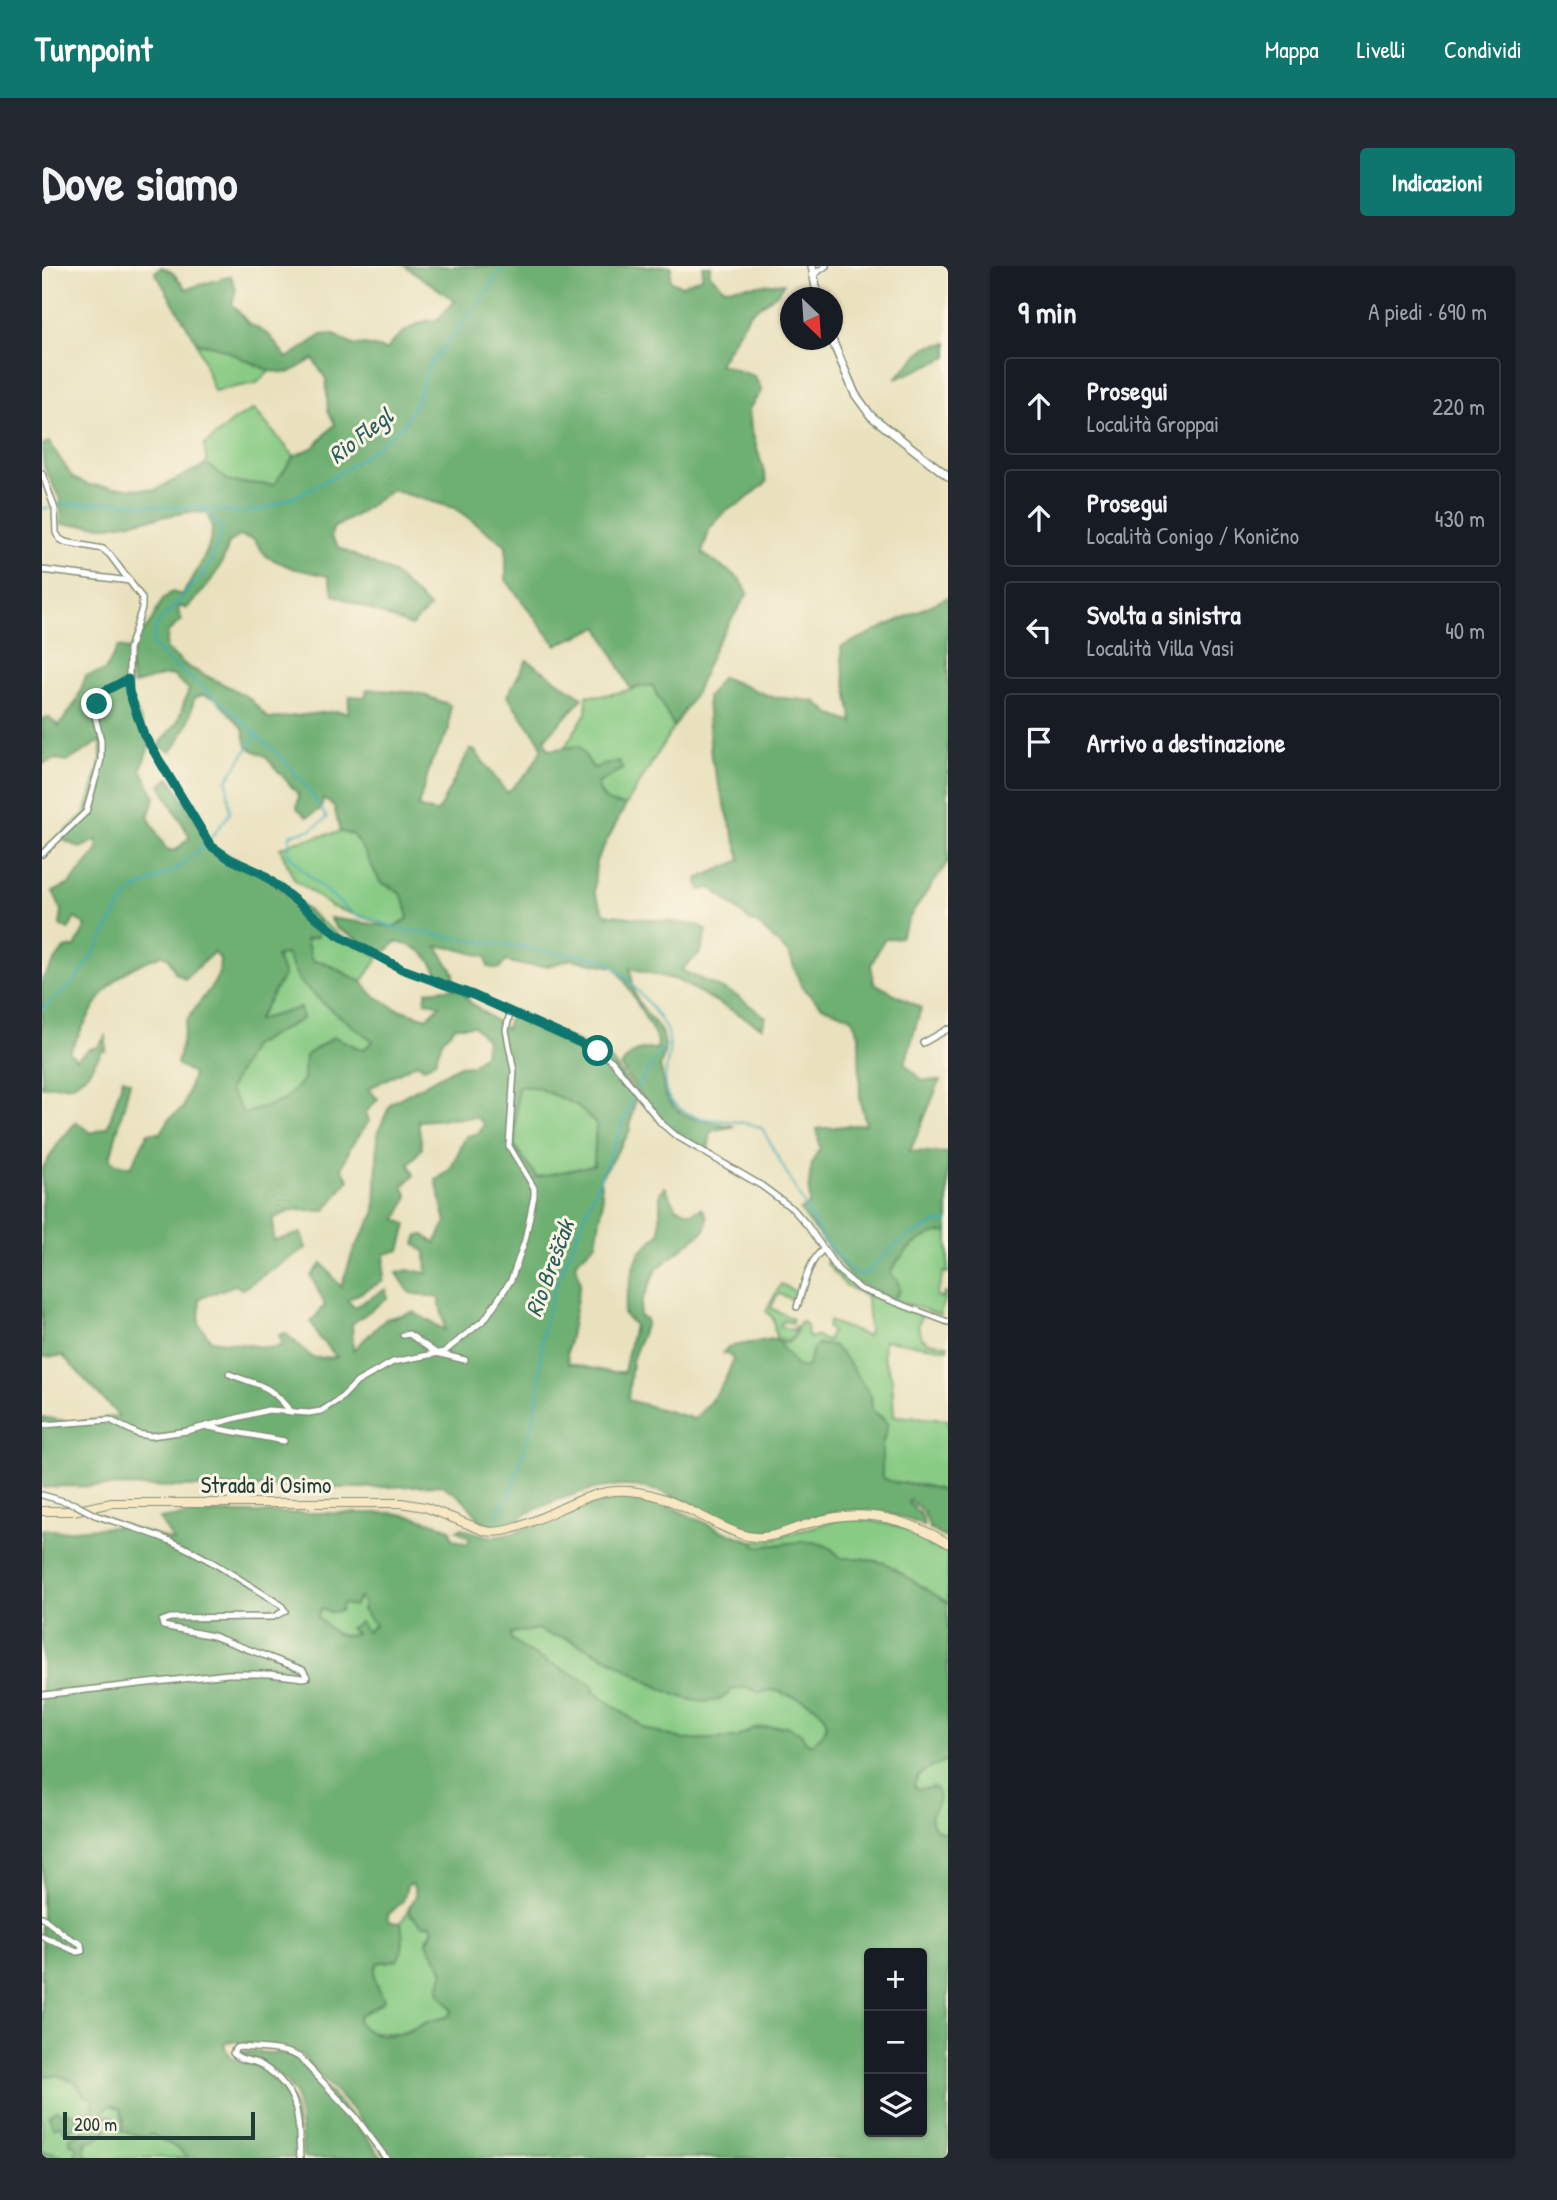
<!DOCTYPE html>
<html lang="it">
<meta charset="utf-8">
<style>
:root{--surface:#171b24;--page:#242831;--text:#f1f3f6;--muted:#9ea1a6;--line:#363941;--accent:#0f766e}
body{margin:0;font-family:"Patrick Hand",sans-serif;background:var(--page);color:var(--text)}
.controls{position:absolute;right:21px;bottom:21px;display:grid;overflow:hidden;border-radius:7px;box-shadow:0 2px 5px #0004}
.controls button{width:63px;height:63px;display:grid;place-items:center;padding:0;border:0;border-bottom:2px solid var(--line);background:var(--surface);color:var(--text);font:35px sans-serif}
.compass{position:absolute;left:738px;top:21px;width:63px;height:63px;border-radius:50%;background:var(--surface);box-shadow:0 2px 5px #0004;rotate:155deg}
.scale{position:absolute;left:21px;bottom:18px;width:192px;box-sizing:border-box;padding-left:7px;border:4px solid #1f3d34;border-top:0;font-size:19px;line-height:24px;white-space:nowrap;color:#1f3d34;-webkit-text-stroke:5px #fcf5e5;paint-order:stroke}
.stop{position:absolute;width:21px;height:21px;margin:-16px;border:5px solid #0f766e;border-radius:50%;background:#fff}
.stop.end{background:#0f766e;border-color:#fff;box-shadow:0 2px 7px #0008}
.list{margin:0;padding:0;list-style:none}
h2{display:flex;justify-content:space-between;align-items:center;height:91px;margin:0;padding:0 28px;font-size:30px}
h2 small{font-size:23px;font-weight:400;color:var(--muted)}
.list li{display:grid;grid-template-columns:46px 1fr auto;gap:21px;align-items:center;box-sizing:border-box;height:98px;margin:0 14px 14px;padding:0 14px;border:2px solid var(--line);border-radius:7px}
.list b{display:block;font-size:26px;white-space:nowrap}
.list p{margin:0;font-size:23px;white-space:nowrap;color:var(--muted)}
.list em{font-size:23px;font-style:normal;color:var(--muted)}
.icon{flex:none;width:38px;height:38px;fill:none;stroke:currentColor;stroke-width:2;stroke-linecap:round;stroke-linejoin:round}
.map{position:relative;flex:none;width:906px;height:1892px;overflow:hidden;border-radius:7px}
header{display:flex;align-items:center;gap:42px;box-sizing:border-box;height:98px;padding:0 35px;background:var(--accent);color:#fff}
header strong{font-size:33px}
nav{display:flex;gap:38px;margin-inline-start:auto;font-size:24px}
.intro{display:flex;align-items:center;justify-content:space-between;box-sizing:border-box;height:168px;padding:0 42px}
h1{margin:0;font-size:49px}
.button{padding:18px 32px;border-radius:7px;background:var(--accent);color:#fff;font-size:24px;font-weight:700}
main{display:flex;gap:42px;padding:0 42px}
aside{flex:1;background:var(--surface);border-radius:7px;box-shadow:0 2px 5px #0004}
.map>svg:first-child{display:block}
.green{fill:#88cb84;stroke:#54845c;stroke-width:2}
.forest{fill:#6eaf72;stroke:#467653;stroke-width:2;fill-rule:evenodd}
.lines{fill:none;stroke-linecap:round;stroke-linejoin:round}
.stream{stroke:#3cadb7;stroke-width:2}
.minor-casing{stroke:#848f78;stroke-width:8}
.tertiary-casing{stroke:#848f78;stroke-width:10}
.secondary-casing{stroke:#848f78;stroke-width:10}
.minor{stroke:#fff;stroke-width:5}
.tertiary{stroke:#fff;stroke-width:7}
.secondary{stroke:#f8e7c3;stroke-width:8}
.minor-bridge-casing{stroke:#848f78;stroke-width:8;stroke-linecap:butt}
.minor-bridge{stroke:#fff;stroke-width:5}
.route{stroke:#0f766e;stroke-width:9}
.labels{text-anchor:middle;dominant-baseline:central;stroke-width:6;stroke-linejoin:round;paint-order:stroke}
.street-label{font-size:23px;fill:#1f3d34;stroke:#fcf5e5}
.water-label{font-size:24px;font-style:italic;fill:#285f5b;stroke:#fcf5e5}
</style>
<header>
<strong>Turnpoint</strong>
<nav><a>Mappa</a><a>Livelli</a><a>Condividi</a></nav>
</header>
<div class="intro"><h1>Dove siamo</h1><a class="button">Indicazioni</a></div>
<main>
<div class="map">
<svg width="906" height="1892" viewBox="0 0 906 1892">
<rect width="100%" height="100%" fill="#fcf5e5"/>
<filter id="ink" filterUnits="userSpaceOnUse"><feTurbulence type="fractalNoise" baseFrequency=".0143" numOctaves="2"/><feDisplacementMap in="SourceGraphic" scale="14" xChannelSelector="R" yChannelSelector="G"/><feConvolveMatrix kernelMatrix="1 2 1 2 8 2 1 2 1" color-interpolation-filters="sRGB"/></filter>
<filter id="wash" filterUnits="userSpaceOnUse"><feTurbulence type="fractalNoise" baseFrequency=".00686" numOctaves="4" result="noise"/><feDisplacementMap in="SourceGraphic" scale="28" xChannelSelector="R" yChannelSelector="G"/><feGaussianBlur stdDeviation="1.57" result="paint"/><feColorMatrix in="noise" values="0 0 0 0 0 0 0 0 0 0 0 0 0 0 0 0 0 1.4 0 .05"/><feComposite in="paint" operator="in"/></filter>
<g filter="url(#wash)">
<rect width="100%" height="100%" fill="#e9e1bd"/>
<g class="green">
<path d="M155,77L173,80L228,105L215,117L172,125Z"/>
<path d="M212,143L252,190L233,219L188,216L165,198L162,180L191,155Z"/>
<path d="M610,419L632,461L584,539C565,537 561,536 555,518L580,503L551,502L537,480L522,482L544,447L545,429C567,432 588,422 610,419Z"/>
<path d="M298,566L310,568L323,586L338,616C360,625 364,629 366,654L351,661L290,641L252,613L238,582L255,575Z"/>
<path d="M276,653L296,669L337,691L320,716L282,696L270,695L264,672L276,670Z"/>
<path d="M244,688L258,716L288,743L332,775L321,784L292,771L263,790L262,813L243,834L202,848L187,824L210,779L260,753L258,742L214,755L242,709L234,691Z"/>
<path d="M476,820L496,822L535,839L554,858L552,899L494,912L472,879Z"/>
<path d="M906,964V1007L902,1006L894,1030L900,1032L902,1027L904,1028L898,1049L851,1033L857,1028L847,1005L848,993L885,965Z"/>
<path d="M788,994L813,1022L880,1048L876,1060L880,1072L886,1076L906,1079V1083L842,1074L841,1090L850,1112L852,1150L906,1154V1225C898,1225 892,1222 884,1220C870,1217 852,1219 840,1211V1177L843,1171L841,1152L830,1144L829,1130L791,1079L776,1078L766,1100L763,1102L754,1100L738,1080L737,1076C751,1080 754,1069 757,1058L761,1056L765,1059L766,1070L770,1072L772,1070L785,1075L790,1065L785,1062L787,1055L825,1070L827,1066L825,1031L803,1019L784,996Z"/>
<path d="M739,1018L758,1028L754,1035L738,1028L734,1031L729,1042L751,1053L750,1057L741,1055L738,1060L750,1064L754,1059L752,1069L744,1076L734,1072L731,1052L724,1045Z"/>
<path d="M799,1253C843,1254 868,1260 906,1284V1337L843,1297L818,1292H799C795,1289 791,1283 786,1281C763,1269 738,1282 714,1280L711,1275L726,1274Z"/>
<path d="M317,1331L322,1337L320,1344L334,1359L324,1367L318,1357L308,1362L315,1367C296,1375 288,1364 275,1351L279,1342L300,1338Z"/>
<path d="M493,1363H500L507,1368L524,1372L565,1392L610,1418L684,1430L689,1424L705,1421L718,1427C734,1421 735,1426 750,1430C766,1435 794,1447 781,1468C778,1472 772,1476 769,1480L744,1460L712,1462L694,1472L643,1474L604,1463L552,1426L551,1421L547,1417L482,1384L469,1373L468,1368C476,1364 485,1367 493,1363Z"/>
<path d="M903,1494L906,1498V1568C895,1566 891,1561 888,1550L892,1542L891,1521L875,1524L872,1520C873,1506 892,1500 903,1494Z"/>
<path d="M367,1642L368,1648L389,1658L391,1663L385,1673L402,1705L397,1723L398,1728L410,1743L409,1748L401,1754L394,1753L357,1768L323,1765L316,1755L318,1750L341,1736C341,1720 326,1719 335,1697L355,1694L360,1676L359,1657Z"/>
<path d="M15,1809L33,1815L36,1821L51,1831C53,1838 51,1844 45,1849L15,1859L39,1857L41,1860L42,1868H37L36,1882L32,1892C20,1892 12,1884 0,1886V1810Z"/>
<path d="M69,1839L79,1843L81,1860L85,1867H91L96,1870C116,1867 134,1876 146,1892H46V1890L42,1887C45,1869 56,1866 63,1850L60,1846L65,1841Z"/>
</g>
<g class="forest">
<path d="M363,0H629L628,14L639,20L660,11L661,0H669L667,7L682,22L742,17L736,27L708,47L677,98L712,110L720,124L707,143L709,162L725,216L701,236L685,244L668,262L660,287L698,313L706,327L673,380L654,426L632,461L610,419L588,422L557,361L514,379L464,314V279L412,242L350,224L313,250L291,262L289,271L297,282L351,307L388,342L369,360L292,329L286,310L250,302L225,291L211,273L197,270L187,277C180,304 163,324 144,343L138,340L136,345L140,354L126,366L124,383L146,401L189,422L207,432L227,453L296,445L306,447L308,430L323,431L325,423L376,427L408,439L407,464L389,497L376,541L395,547L428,483L433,485L465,527L488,504L500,483L497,474L465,430L485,394L541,432L502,474L507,484L537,480L551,502L577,495L580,503L555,518C561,537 565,537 584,539L554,595L552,626L563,648L656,659L665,664L659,686L639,704L692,728L724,751L720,761L635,714L588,702C590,712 591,726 596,735C612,761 632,765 618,801C622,810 620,820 623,828C633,854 668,856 692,860L669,865L666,885C653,878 639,872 628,862C608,845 593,822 579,801C588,786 598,782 615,783L616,775L584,717L573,701L529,693L506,700L480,699L464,695L457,703L446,701L444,691L412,682L395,680L412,707V714L398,711C386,688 380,681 354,676L342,687L294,662L288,652L351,661L366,653C364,629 359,625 338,616L323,586L310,568L298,566L292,540L281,533L279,543L265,551L255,542L257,529L223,490L205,481L201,462L173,432L160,429L152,432C148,455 143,467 129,486L117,479L136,455L147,423L130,409L119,410L91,419L88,394L92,376L107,359L121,333L130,326L140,329C151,312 170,284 170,263C169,258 167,252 165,247L147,246L67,260L20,258L18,233L2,201L0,179L7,176L31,212L47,219L113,224L165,198L188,216L232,219L252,190L272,181L293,158L286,145L284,113L271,93L247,107L228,105L173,80L155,77L113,6L120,1L131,7L144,23L189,10L194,23L190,38L205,56L227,69L245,92L280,69L290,68L313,80L323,79L345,84C353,69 378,53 395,54L413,35Z"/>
<path d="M906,77V91L853,113L884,81Z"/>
<path d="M906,331V596L870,647L858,671L842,673L829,699L832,717L879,742L863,798L880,814L898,815L868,885L906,887V966C880,966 860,986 848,1007L856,1015L858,1024L851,1033L812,1016L758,944L767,938C767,919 766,898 778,882L775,863L824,858L818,835L817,768L809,751L781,741L760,722L747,688L716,658L707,654L670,622L659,624L655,613L699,594L669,492L665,432L680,411L730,431L773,435L790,449L811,457L800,396L799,381Z"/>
<path d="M76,381L87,383V426L108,478L99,503L113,531L106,551L124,583L133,585L148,571L118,519L128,512L169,580L219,607L276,653V671L264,673L270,695L281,696L320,716L331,729L353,742L385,752L398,739L383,735L385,725L414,722L419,724L428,736L464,763L468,747L556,785L570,795L594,828L587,867L558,913L561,936L554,977L533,997L538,1016L525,1087L526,1097L567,1106H582L592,1059L581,1047L592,999L599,985L618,967V927L623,921L634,941L649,947L660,942L665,950L664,963L615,1003L600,1034L597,1050L604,1053V1057L590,1095L586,1134L653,1153C671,1132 683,1121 691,1093L688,1089L681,1087L686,1081L731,1073L737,1076C740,1085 750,1091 754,1100L763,1102L766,1100C770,1080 770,1078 791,1079L805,1094L829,1130L830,1144L845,1157V1163L840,1178V1211C852,1219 870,1217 884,1220C892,1222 898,1225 906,1225V1273L888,1263L882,1247L868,1234L867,1237L880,1250L882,1260C840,1242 808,1239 764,1254C748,1259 730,1267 713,1266C685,1264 656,1240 631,1230C580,1209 536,1224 488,1246C477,1252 467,1258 454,1261L442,1259L422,1234L413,1227L399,1219L317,1222L21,1220L0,1222V1151L33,1157L77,1150L21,1090L0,1091V903L17,876L34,856L50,867L66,861L81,812L88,816L68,893L74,898L89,901L106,867H119L128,852L141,842L151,808L135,798L145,754L172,717L177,707L178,693L172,686L143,713L133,706L127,692L120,689C105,695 88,701 76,712C53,732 42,761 27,786L34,793L47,783L56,781L64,770V785L61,784L45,808L30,819L1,820L0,822V713L22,683L33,681L44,660L33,652L26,664L18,659L20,645L11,626L28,618L56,584L55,574L38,582L17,572L44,546L59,494V475L26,495L13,493L0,498V453L7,451L17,460L34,436L44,410L63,405ZM244,688L258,716L288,743L331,775L321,784L292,771L263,790L262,813L243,834L202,848L187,824L210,780L260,753L258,742L215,754L242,709L234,691ZM414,760H432L444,773L442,788L431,799L416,800L349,837L336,866L333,948L312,983L299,1021L280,997L269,1010L283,1039L269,1056L277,1072L295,1091L271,1092L243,1067L237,1069L240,1079L228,1082L169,1074L157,1058L158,1032L193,1019L200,1023L264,982L259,967L231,975V953L250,944L283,945L307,914L300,902L308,882L327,855L324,846L336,833L326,823L375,797L382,802L393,795L401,773ZM476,820L496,822L534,839L554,858L552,899L495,911L472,879ZM434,851L442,858L437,867L424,870L408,904L394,914L404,956L393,977L382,969H376L373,978L384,987L385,1007L366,1004L355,1007L368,1027L397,1032L403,1064L371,1046L344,1053L311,1084L310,1058L345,1032L344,1023L312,1041L305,1034L341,1015L343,988L358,984L365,959L355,953L366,930L361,920L372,909L367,898L380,882L376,855Z"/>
<path d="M577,1230L595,1231L620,1237L683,1266L711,1275L714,1280C738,1282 764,1269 786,1281C791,1283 795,1289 799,1292H818L843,1297L906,1337V1498L903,1494C893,1503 873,1505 872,1520L875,1523L894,1522L897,1533L888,1551C891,1561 895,1566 906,1568V1892H346L308,1841L259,1789L252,1785L190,1775L182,1777C186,1800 203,1793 219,1802C231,1808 243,1821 249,1833C257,1850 254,1873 255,1892H146C136,1880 123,1877 110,1868L103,1871L80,1865L82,1853L79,1843L70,1839L65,1841L60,1846L63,1850L69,1849L72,1851L68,1854H61V1857L65,1864L56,1872L44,1876L42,1887L46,1890V1892H0V1886C12,1884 20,1892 32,1892L36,1882L28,1877V1871L42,1867L39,1857L27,1864H22L18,1859H15L13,1862L11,1861L7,1850L15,1844L22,1849L27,1846L32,1848L37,1846L45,1849C51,1844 53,1838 51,1831L42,1830L33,1815L15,1809L0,1810V1263L19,1265L81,1260L132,1275L117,1253L158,1247H348C370,1249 388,1254 408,1263L410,1273L425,1278L428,1273L415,1264L419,1262C431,1266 443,1271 456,1270C478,1269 513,1248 534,1240C548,1234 562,1232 577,1230ZM317,1331L322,1337L320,1344L333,1359L324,1366L318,1356L307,1362L314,1367C296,1375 287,1363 275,1351L279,1343L288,1346L298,1345L300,1338L312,1340ZM493,1363C500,1363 502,1367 508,1369C513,1370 519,1370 524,1372C539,1378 554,1386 568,1393C594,1407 664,1459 689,1424L705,1421L718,1427C734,1421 735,1426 750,1430C765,1434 794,1447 781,1468C778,1472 772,1476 769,1479L763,1475L759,1467L745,1460L712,1462L694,1472L643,1474L604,1463L552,1426L551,1421L548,1417L482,1384L469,1373L468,1368C477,1364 485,1367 493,1363ZM368,1618L371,1619L374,1630L367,1642L368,1648L380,1659L389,1658L391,1663L385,1677L402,1705L397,1723L398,1728L410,1743L409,1748C402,1754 397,1752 388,1755C378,1758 368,1767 357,1768C341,1771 324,1769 316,1755L318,1750L342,1734C336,1721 329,1712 335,1697L355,1694C363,1683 361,1670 359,1657L350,1656L346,1654V1649L361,1635L365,1620ZM827,1687H880V1866H827Z"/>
<path d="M199,1785L245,1788L255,1793L304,1844L340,1892H261L258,1852L253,1827L245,1817L218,1795L197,1788Z"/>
</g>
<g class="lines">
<g class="stream">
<path d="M15,239L75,236L124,241H159L181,263L166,302L115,359L110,379L128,396L189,445L236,488L260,514L285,552L270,563L248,569L246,587L266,609L310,647L361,664L562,693C581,706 616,745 625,766C635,789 610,819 633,839C661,862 690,849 720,862L780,972L808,1005L819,1009L825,1007L843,988L868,969L898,956H906"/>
<path d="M161,242L196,247L222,243L263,226L298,207L333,182L363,157L376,131L388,98L432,44L462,0"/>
<path d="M0,243L9,241"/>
<path d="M168,573L188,547L185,514L215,468"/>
<path d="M0,743L32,716L51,689L80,638L91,625L136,602L163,578"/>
<path d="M454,1250L468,1226L489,1165L497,1124L501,1063L510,1029L581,857L592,826L607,802L622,782L628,778"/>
</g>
</g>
</g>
<g filter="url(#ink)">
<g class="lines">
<g class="minor-casing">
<g id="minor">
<path d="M771,9L784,0"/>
<path d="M0,207L13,243L14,267L18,273L23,276L61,283L68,289L100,332V342L87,383V426L102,469L169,580L188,593L219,607L296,669L360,703L431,729L556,785L570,795L619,857L633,869L720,920L751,943L765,959L796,1004L818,1023L906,1056"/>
<path d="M0,304L88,315"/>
<path d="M0,588L44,546L59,494V474L53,450L55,438L61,426L86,413"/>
<path d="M881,777L906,763"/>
<path d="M755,1041C761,1023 766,994 782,983"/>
<path d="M361,1069L367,1068L394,1087L423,1094"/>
<path d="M187,1108C220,1121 225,1116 249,1146"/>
<path d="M0,1159L68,1154L96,1168L109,1170L145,1165L226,1144L267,1147L279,1145L298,1133L315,1116L351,1096L402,1086L443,1053L469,1014L483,974L492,930V922L467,880L472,805L464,764L468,747"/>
<path d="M166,1161L242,1175"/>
<path d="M0,1229L32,1238"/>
<path d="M0,1429L186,1408H228L261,1412L265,1411L261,1404L171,1370L121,1360L120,1355L128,1352L231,1351L243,1345L239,1339C203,1317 169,1293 131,1276C105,1265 79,1258 53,1249"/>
<path d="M0,1651L24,1670L39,1678L40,1685L35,1686L0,1670"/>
<path d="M258,1892C256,1851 259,1825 221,1800C211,1793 199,1796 191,1787L194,1782L199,1781C218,1783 240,1782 257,1791L312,1849L344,1892"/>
</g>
</g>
<g class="tertiary-casing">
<g id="tertiary">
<path d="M770,0L776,32"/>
<path d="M790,74L813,128L829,150L906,210"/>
</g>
</g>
<g class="secondary-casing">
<path id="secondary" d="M0,1245H31L70,1237H359L383,1241L443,1265C479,1272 532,1227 573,1225C610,1222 642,1241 673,1257C686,1263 699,1270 713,1271C731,1273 752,1262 769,1257C819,1241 862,1251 906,1277"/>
</g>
<use href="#minor" class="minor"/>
<use href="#tertiary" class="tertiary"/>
<use href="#secondary" class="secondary"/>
<g class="minor-bridge-casing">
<path id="minor-bridge" d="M32,1238L53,1249"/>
</g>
<use href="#minor-bridge" class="minor-bridge"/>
</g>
</g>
<g class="lines" filter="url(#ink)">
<path class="route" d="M55,438L61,426L86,413L87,426L102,469L169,580L188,593L219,607L296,669L360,703L431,729L556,785"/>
</g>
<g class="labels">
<g class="street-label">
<text x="224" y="1218">Strada di Osimo</text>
</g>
<g class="water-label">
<text transform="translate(318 169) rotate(-38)">Rio Flegl</text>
<text transform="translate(507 1002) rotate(-70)">Rio Breščak</text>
</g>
</g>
</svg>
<div class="controls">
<button>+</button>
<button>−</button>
<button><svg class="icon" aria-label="layers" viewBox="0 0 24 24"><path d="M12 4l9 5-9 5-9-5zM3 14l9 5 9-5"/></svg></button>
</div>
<svg class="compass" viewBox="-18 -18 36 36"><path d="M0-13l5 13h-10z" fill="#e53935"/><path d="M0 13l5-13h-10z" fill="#9ea1a6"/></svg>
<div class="scale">200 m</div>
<div class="stop" style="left:556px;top:785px"></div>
<div class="stop end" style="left:55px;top:438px"></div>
</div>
<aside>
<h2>9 min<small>A piedi · 690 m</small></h2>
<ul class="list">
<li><svg class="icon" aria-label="ahead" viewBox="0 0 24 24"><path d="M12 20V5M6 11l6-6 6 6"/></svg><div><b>Prosegui</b><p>Località Groppai</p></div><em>220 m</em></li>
<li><svg class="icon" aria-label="ahead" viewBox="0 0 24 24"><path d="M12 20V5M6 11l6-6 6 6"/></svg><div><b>Prosegui</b><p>Località Conigo / Konično</p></div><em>430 m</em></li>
<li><svg class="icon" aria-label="left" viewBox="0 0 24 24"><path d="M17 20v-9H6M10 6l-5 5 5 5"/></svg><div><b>Svolta a sinistra</b><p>Località Villa Vasi</p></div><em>40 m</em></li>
<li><svg class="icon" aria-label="arrive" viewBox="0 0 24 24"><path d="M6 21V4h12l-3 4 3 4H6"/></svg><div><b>Arrivo a destinazione</b></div></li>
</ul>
</aside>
</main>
